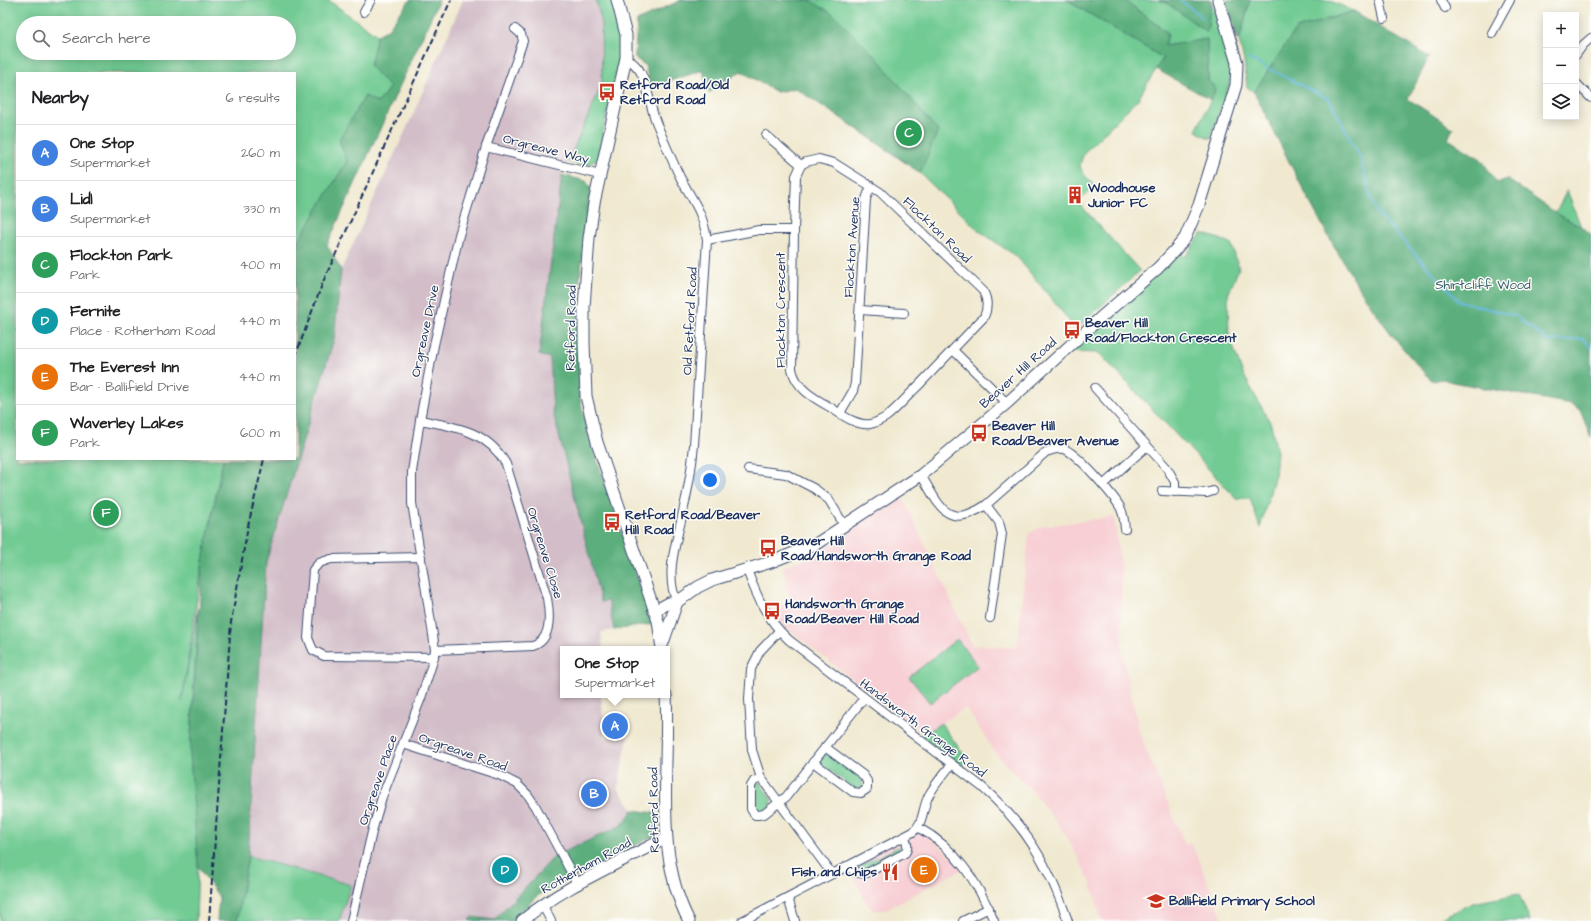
<!DOCTYPE html>
<meta charset="utf-8">
<style>
:root{--surface:#fff;--page:#f6f6f6;--text:#202124;--muted:#757577;--line:#e0e0e0;--accent:#c8321e}
body{margin:0;font-family:"Architects Daughter",sans-serif;background:var(--page);color:var(--text)}
.controls{position:absolute;right:12px;top:12px;display:grid;overflow:hidden;border-radius:0px;box-shadow:0 2px 10px #0003}
.controls button{width:36px;height:36px;display:grid;place-items:center;padding:0;border:0;border-bottom:1px solid var(--line);background:var(--surface);color:var(--text);font:20px sans-serif}
.you{position:absolute;left:710px;top:480px;width:14px;height:14px;margin:-10px;border:3px solid #fff;border-radius:50%;background:#1a73e8;box-shadow:0 0 0 6px #1a73e833}
.badge{display:grid;place-items:center;width:26px;height:26px;border-radius:50%;background:var(--accent);color:#fff;font-size:13px;font-weight:700}
.pin{position:absolute;translate:-50% -50%;border:2px solid #fff;box-shadow:0 1px 4px #0006}
.popup{position:absolute;left:560px;top:646px;width:110px;height:52px;box-sizing:border-box;display:grid;place-content:center;border-radius:0px;background:var(--surface);filter:drop-shadow(0 1px 3px #0005);font-size:13px;white-space:nowrap;color:var(--muted)}
.popup b{font-size:15px;color:var(--text)}
.popup::after{content:'';position:absolute;left:50%;top:100%;margin-left:-8px;border:8px solid transparent;border-top-color:var(--surface)}
.list{margin:0;padding:0;list-style:none}
h2{display:flex;justify-content:space-between;align-items:center;height:52px;margin:0;padding:0 16px;font-size:17px}
h2 small{font-size:13px;font-weight:400;color:var(--muted)}
.list li{display:grid;grid-template-columns:26px 1fr auto;gap:12px;align-items:center;box-sizing:border-box;height:56px;padding:0 16px;border-top:1px solid var(--line)}
.list b{display:block;font-size:15px;white-space:nowrap}
.list p{margin:0;font-size:13px;white-space:nowrap;color:var(--muted)}
.list em{font-size:13px;font-style:normal;color:var(--muted)}
.icon{flex:none;width:22px;height:22px;fill:none;stroke:currentColor;stroke-width:2;stroke-linecap:round;stroke-linejoin:round}
.map{position:relative;flex:none;width:1591px;height:921px;overflow:hidden}
.search{position:absolute;background:var(--surface);box-shadow:0 2px 10px #0003;left:16px;top:16px;width:280px;height:44px;display:flex;align-items:center;gap:10px;box-sizing:border-box;padding:0 14px;border-radius:22px;color:var(--muted);font-size:15px}
.panel{position:absolute;background:var(--surface);box-shadow:0 2px 10px #0003;left:16px;top:72px;width:280px;height:388px;border-radius:0px}
.map>svg:first-child{display:block}
.built{fill:#f7cfd4}
.industrial{fill:#d2bdc8}
.green{fill:#71cb93;stroke:#467d78;fill-rule:evenodd}
.forest{fill:#5caf7d;stroke:#3c6f6e}
.lines{fill:none;stroke-linecap:round;stroke-linejoin:round}
.stream{stroke:#5cb4d9;stroke-width:2}
.street-casing{stroke:#3b4b6f;stroke-width:10}
.secondary-casing{stroke:#3b4b6f;stroke-width:13}
.street{stroke:#fff;stroke-width:8}
.secondary{stroke:#fff;stroke-width:11}
.rail{stroke:#1b2f5e;stroke-width:2;stroke-dasharray:6 3;stroke-linecap:butt}
.labels{text-anchor:middle;dominant-baseline:central;stroke-width:3;stroke-linejoin:round;paint-order:stroke}
.poi-label{font-size:13px;font-weight:bold;fill:#1b2f5e;stroke:#fdfcf7;text-anchor:start}
.street-label{font-size:13px;fill:#1b2f5e;stroke:#fdfcf7}
.park-label{font-size:13px;fill:#355e6e;stroke:#fdfcf7}
</style>
<div class="map">
<svg width="1591" height="921" viewBox="0 0 1591 921">
<rect width="100%" height="100%" fill="#fdfcf7"/>
<filter id="ink" filterUnits="userSpaceOnUse"><feTurbulence type="fractalNoise" baseFrequency=".025" numOctaves="2"/><feDisplacementMap in="SourceGraphic" scale="8" xChannelSelector="R" yChannelSelector="G"/><feConvolveMatrix kernelMatrix="1 2 1 2 8 2 1 2 1" color-interpolation-filters="sRGB"/></filter>
<filter id="wash" filterUnits="userSpaceOnUse"><feTurbulence type="fractalNoise" baseFrequency=".012" numOctaves="4" result="noise"/><feDisplacementMap in="SourceGraphic" scale="16" xChannelSelector="R" yChannelSelector="G"/><feGaussianBlur stdDeviation="0.9" result="paint"/><feColorMatrix in="noise" values="0 0 0 0 0 0 0 0 0 0 0 0 0 0 0 0 0 1.4 0 .05"/><feComposite in="paint" operator="in"/></filter>
<g filter="url(#wash)">
<rect width="100%" height="100%" fill="#f0e9d0"/>
<g class="built">
<path d="M900,492L972,645L1017,648L1029,533L1043,526L1114,517L1121,567L1122,651L1139,732L1185,845L1191,842L1224,921H1102L1090,881L1066,835L1033,792L996,754L966,708L923,734L783,625L774,614L791,597L785,587L787,580L782,567L802,560L840,538Z"/>
<path d="M919,828L965,868L884,910L874,911L869,906L864,899L853,875L847,866Z"/>
</g>
<path class="industrial" d="M463,0H596L601,19L602,84L561,178L550,357L553,412L601,602L608,601L614,630L601,632L603,649H563V695H601L605,738L628,737L618,788L633,810L622,825L555,856L494,920L472,917L469,921H339L351,885L248,856L266,562L334,339L341,270L409,123Z"/>
<g class="green">
<path d="M0,0H328L377,35L370,66L390,87L378,103L365,96L347,161L295,247V73H17V459H223L202,566L182,701L198,608L190,754L198,866L196,921H0ZM23,23H289V53H23Z"/>
<path d="M596,0H611L617,19L620,40L619,61L597,159L587,166L568,162L602,84L601,19Z"/>
<path d="M681,0H1067L1163,58L1138,99L1085,152C1075,171 1083,172 1095,186L1078,202L1140,271L1076,329L1018,258L977,229L920,173L830,110L795,88L777,92L741,71L709,93L703,70L651,87L645,65L635,58L637,21Z"/>
<path d="M1124,0H1159L1167,3L1207,32L1211,0L1231,63L1230,83L1210,139L1196,131L1216,89L1208,81L1207,39L1165,46L1168,33Z"/>
<path d="M1250,0H1328L1354,11L1296,29L1254,92L1247,87L1244,61L1239,41Z"/>
<path d="M1567,190L1581,227L1556,213Z"/>
<path d="M1202,233L1231,243L1239,268L1228,295L1229,335L1242,372L1271,424L1277,452L1275,475L1260,528L1250,498H1236L1099,353L1069,352L1179,252L1185,257Z"/>
<path d="M957,639L978,666L930,703L909,677Z"/>
<path d="M941,723L965,756L963,768L921,736Z"/>
<path d="M828,753L860,777L863,781L862,788L856,790L820,763L819,760L824,754Z"/>
<path d="M757,783H760L772,800L771,806L759,813L754,809V786Z"/>
<path d="M900,846L903,852L862,872L860,866Z"/>
<path d="M248,856L351,885L339,921H237Z"/>
<path d="M1519,894L1530,921H1434L1473,903Z"/>
</g>
<g class="forest">
<path d="M410,0H439L327,245L341,270L334,339L266,562L248,856L237,921H217L219,897L198,866L190,754L202,566L223,459H295V247L347,161L339,140L365,96L378,103L390,87L370,66L377,35L387,30Z"/>
<path d="M682,0H809L832,13L876,57L938,131L920,173L879,143L795,88L777,92L741,71L709,93L703,70L651,87L645,65L635,58L637,21Z"/>
<path d="M1067,0H1124L1168,33L1165,46L1207,39L1208,81L1216,88L1211,100L1156,69L1163,58Z"/>
<path d="M1159,0H1211L1207,32L1167,3Z"/>
<path d="M1225,0H1250L1239,41Z"/>
<path d="M1354,11L1429,57L1408,99L1453,128L1448,139L1481,159L1497,183L1507,179L1556,213L1581,227L1591,234V438L1580,410L1571,404L1452,382L1443,379L1433,381L1427,376C1412,359 1396,341 1383,323C1332,252 1293,169 1254,92L1296,29Z"/>
<path d="M562,175L586,181L591,189L578,293L579,395L588,433L653,624L614,630L608,601L601,602L553,412L550,358L539,355Z"/>
<path d="M633,810L657,813L654,836L537,896L513,921H469L472,917L494,920L555,856L622,825Z"/>
</g>
<g class="lines">
<g class="stream">
<path d="M1180,0L1203,18"/>
<path d="M1249,59L1329,99L1361,159L1369,193L1377,213L1459,301L1516,316L1548,341L1583,339L1591,347"/>
</g>
</g>
</g>
<g filter="url(#ink)">
<g class="lines">
<g class="street-casing">
<g id="street">
<path d="M1380,0L1384,18"/>
<path d="M1441,0L1445,8"/>
<path d="M364,12L371,0"/>
<path d="M1492,33L1510,0"/>
<path d="M1576,55L1583,45L1591,38"/>
<path d="M626,58C632,62 638,66 641,73C648,86 650,107 656,122C664,141 672,161 681,179C694,203 703,212 707,240L694,445C692,468 688,490 683,512C677,541 664,574 677,602"/>
<path d="M1576,83L1591,98"/>
<path d="M766,135L801,165"/>
<path d="M486,147L600,175"/>
<path d="M819,159L834,163L880,192L983,291C988,300 988,308 984,317C962,340 941,362 919,385C908,395 898,408 886,417C881,420 876,423 870,424C855,426 840,413 828,406C812,397 796,388 792,369L794,230L796,176L801,165L806,162Z"/>
<path d="M707,240L759,230H794"/>
<path d="M860,310L904,313"/>
<path d="M953,350L1007,403"/>
<path d="M1095,388L1167,468L1175,482V492"/>
<path d="M840,413L853,391L855,383L866,199L871,186"/>
<path d="M420,420C455,427 487,430 506,464L547,598C550,615 552,640 533,646L435,650"/>
<path d="M748,469L786,474L815,489L829,500L844,525"/>
<path d="M921,475C940,506 947,531 986,505L1046,452C1052,450 1057,448 1064,449C1077,453 1113,495 1120,507C1124,514 1124,521 1125,529"/>
<path d="M1103,485L1147,446"/>
<path d="M1162,491L1207,493L1213,491"/>
<path d="M986,505L999,522L1002,534L990,618"/>
<path d="M421,557L331,559L319,563L313,570L308,638L313,650L324,656L434,657"/>
<path d="M747,570C757,597 767,620 789,640L982,787C1027,827 1048,864 1068,921"/>
<path d="M779,631L760,651L751,669L749,699L752,750L761,778L832,874"/>
<path d="M403,744L499,775L517,784L528,795L536,807L578,885"/>
<path d="M813,762L853,792L861,793L867,789V781L863,775L825,747"/>
<path d="M761,778L754,781L751,786V809L755,815H758L764,814L786,797L864,698"/>
<path d="M919,828C956,848 978,883 994,921"/>
<path d="M847,866C853,871 859,875 867,873L905,853C909,848 907,843 905,837"/>
<path d="M788,898L795,921"/>
<path d="M543,906L551,921"/>
<path d="M351,921L373,828L382,797L421,698L432,664L435,650L433,635L412,503V472L420,420L434,345L459,235L486,147L523,41L521,34L515,29"/>
<path d="M742,921L913,832C924,823 922,808 929,795C935,784 943,775 951,765"/>
<path d="M963,921L989,908"/>
</g>
</g>
<g class="secondary-casing">
<g id="secondary">
<path d="M617,0L626,35V58L594,203L589,238L584,307V343L586,396L597,442L658,621L662,649"/>
<path d="M654,611L669,603L677,602L698,587L712,580L771,562L816,544L921,475L1007,403L1099,319L1158,268L1175,250L1185,238L1199,205L1236,85L1237,63L1218,0"/>
<path d="M663,643L677,602"/>
<path d="M666,695C670,770 653,852 689,921"/>
<path d="M522,921C561,888 613,866 658,842L666,840"/>
</g>
</g>
<use href="#street" class="street"/>
<use href="#secondary" class="secondary"/>
<g class="rail">
<path d="M295,357L323,282L451,0"/>
<path d="M209,921L231,622L248,526L264,459"/>
</g>
</g>
</g>
<defs>
<g id="bus-bare" transform="scale(1.38)"><path d="M-5-6H5V4H4V6H2V4H-2V6H-4V4H-5ZM-3.5-4V0h7V-4ZM-3.5 1.2v1.5H-2V1.2ZM2 1.2v1.5H3.5V1.2Z" fill="#c8321e" stroke="#fdfcf7" stroke-width="2.5" paint-order="stroke"/></g>
<g id="building-bare" transform="scale(1.38)"><path d="M-4-6H4V6H1V3H-1V6H-4ZM-2.5-4.3h1.7v1.8h-1.7ZM.8-4.3h1.7v1.8H.8ZM-2.5-1h1.7V.8h-1.7ZM.8-1h1.7V.8H.8Z" fill="#c8321e" stroke="#fdfcf7" stroke-width="2.5" paint-order="stroke"/></g>
<g id="restaurant-bare" transform="scale(1.38)"><path d="M-5-6h1v4h1v-4h1v4h1v-4h1v5L-1.5 .5V6h-2V.5L-5-1ZM5-6V6H3V1.5H1.5Q1.5-4 5-6Z" fill="#c8321e" stroke="#fdfcf7" stroke-width="2.5" paint-order="stroke"/></g>
<g id="school-bare" transform="scale(1.38)"><path d="M0-5L7-2L0 1L-7-2ZM-4 1L0 2.5L4 1V4Q0 6-4 4Z" fill="#c8321e" stroke="#fdfcf7" stroke-width="2.5" paint-order="stroke"/></g>
</defs>
<g fill-rule="evenodd">
<use href="#bus-bare" x="607" y="92"/>
<use href="#building-bare" x="1075" y="195"/>
<use href="#bus-bare" x="1072" y="330"/>
<use href="#bus-bare" x="979" y="433"/>
<use href="#bus-bare" x="612" y="522"/>
<use href="#bus-bare" x="768" y="548"/>
<use href="#bus-bare" x="772" y="611"/>
<use href="#restaurant-bare" x="890" y="872"/>
<use href="#school-bare" x="1156" y="901"/>
</g>
<g class="labels">
<g class="poi-label">
<text x="620" y="85">Retford Road/Old<tspan x="620" dy="15">Retford Road</tspan></text>
<text x="1088" y="188">Woodhouse<tspan x="1088" dy="15">Junior FC</tspan></text>
<text x="1085" y="323">Beaver Hill<tspan x="1085" dy="15">Road/Flockton Crescent</tspan></text>
<text x="992" y="426">Beaver Hill<tspan x="992" dy="15">Road/Beaver Avenue</tspan></text>
<text x="625" y="515">Retford Road/Beaver<tspan x="625" dy="15">Hill Road</tspan></text>
<text x="781" y="541">Beaver Hill<tspan x="781" dy="15">Road/Handsworth Grange Road</tspan></text>
<text x="785" y="604">Handsworth Grange<tspan x="785" dy="15">Road/Beaver Hill Road</tspan></text>
<text x="877" y="872" text-anchor="end">Fish and Chips</text>
<text x="1169" y="901">Ballifield Primary School</text>
</g>
<g class="street-label">
<text transform="translate(546 149) rotate(14)">Orgreave Way</text>
<text transform="translate(937 230) rotate(44)">Flockton Road</text>
<text transform="translate(852 247) rotate(-86)">Flockton Avenue</text>
<text transform="translate(781 310) rotate(-90)">Flockton Crescent</text>
<text transform="translate(690 321) rotate(-87)">Old Retford Road</text>
<text transform="translate(571 328) rotate(-89)">Retford Road</text>
<text transform="translate(425 331) rotate(-78)">Orgreave Drive</text>
<text transform="translate(1018 373) rotate(-42)">Beaver Hill Road</text>
<text transform="translate(545 553) rotate(73)">Orgreave Close</text>
<text transform="translate(923 728) rotate(37)">Handsworth Grange Road</text>
<text transform="translate(463 752) rotate(19)">Orgreave Road</text>
<text transform="translate(378 780) rotate(-71)">Orgreave Place</text>
<text transform="translate(654 810) rotate(-91)">Retford Road</text>
<text transform="translate(586 866) rotate(-29)">Rotherham Road</text>
</g>
<g class="park-label">
<text x="1483" y="285">Shirtcliff Wood</text>
</g>
</g>
</svg>
<div class="controls">
<button>+</button>
<button>−</button>
<button><svg class="icon" aria-label="layers" viewBox="0 0 24 24"><path d="M12 4l9 5-9 5-9-5zM3 14l9 5 9-5"/></svg></button>
</div>
<div class="you"></div>
<div class="pin badge" style="left:615px;top:726px;background:#3f7fe0">A</div>
<div class="popup"><b>One Stop</b>Supermarket</div>
<div class="pin badge" style="left:594px;top:794px;background:#3f7fe0">B</div>
<div class="pin badge" style="left:909px;top:133px;background:#2e9e5b">C</div>
<div class="pin badge" style="left:505px;top:870px;background:#0f9aa8">D</div>
<div class="pin badge" style="left:924px;top:870px;background:#e8710a">E</div>
<div class="pin badge" style="left:106px;top:513px;background:#2e9e5b">F</div>
<div class="search"><svg class="icon" aria-label="search" viewBox="0 0 24 24"><circle cx="10" cy="10" r="6"/><path d="M15 15l6 6"/></svg>Search here</div>
<section class="panel">
<h2>Nearby<small>6 results</small></h2>
<ul class="list">
<li><span class="badge" style="background:#3f7fe0">A</span><div><b>One Stop</b><p>Supermarket</p></div><em>260 m</em></li>
<li><span class="badge" style="background:#3f7fe0">B</span><div><b>Lidl</b><p>Supermarket</p></div><em>330 m</em></li>
<li><span class="badge" style="background:#2e9e5b">C</span><div><b>Flockton Park</b><p>Park</p></div><em>400 m</em></li>
<li><span class="badge" style="background:#0f9aa8">D</span><div><b>Fernite</b><p>Place · Rotherham Road</p></div><em>440 m</em></li>
<li><span class="badge" style="background:#e8710a">E</span><div><b>The Everest Inn</b><p>Bar · Ballifield Drive</p></div><em>440 m</em></li>
<li><span class="badge" style="background:#2e9e5b">F</span><div><b>Waverley Lakes</b><p>Park</p></div><em>600 m</em></li>
</ul>
</section>
</div>
